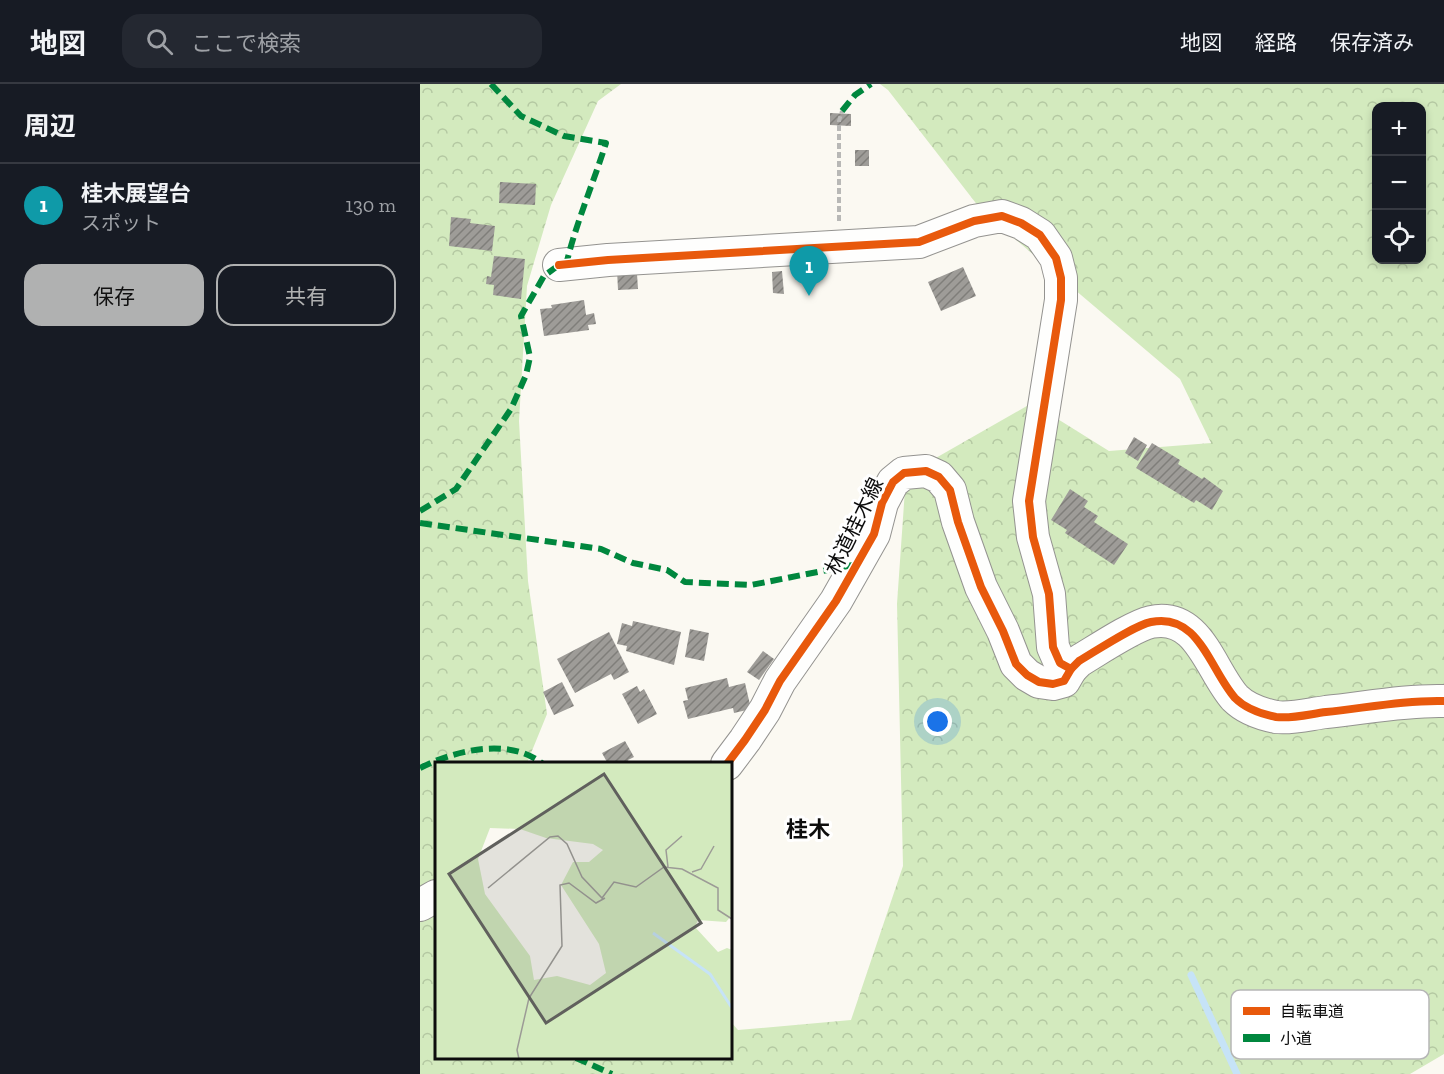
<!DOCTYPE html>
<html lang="ja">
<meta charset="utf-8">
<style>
:root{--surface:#171b24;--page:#242831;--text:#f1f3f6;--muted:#9ea1a6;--line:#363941;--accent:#b0b1b1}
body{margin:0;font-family:"Zilla Slab","Noto Sans JP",serif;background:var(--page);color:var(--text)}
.controls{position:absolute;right:18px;top:18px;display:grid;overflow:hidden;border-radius:12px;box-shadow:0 3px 9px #0003}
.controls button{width:54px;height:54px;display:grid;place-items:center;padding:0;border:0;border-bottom:2px solid var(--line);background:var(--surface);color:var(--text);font:30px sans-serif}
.you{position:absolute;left:518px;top:638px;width:21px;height:21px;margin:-15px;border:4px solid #fff;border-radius:50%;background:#1a73e8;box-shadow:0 0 0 9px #1a73e833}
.badge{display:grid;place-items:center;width:39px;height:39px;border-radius:50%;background:var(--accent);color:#fff;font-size:20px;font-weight:700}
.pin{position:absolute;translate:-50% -50px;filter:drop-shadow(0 2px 3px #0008)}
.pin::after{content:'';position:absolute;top:32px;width:21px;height:18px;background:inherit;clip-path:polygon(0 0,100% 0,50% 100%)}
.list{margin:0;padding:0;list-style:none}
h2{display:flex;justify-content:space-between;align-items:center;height:78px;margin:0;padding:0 24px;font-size:26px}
h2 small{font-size:20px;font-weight:400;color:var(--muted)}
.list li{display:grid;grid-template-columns:39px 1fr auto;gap:18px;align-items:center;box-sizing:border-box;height:84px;padding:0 24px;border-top:2px solid var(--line)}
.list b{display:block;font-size:22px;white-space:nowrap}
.list p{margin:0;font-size:20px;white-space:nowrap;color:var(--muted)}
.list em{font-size:20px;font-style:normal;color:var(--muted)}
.actions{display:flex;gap:12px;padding:18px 24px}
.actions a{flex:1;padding:14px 0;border:2px solid var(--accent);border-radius:18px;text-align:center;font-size:21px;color:var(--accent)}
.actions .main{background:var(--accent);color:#111}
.icon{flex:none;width:33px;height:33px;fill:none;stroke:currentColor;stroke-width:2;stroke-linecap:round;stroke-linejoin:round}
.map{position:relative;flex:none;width:1024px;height:990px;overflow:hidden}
header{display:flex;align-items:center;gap:36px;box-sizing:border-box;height:84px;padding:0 30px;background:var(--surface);border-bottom:2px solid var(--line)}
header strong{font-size:28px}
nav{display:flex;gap:33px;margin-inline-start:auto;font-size:21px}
.search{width:420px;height:54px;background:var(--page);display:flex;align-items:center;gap:15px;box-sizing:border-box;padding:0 21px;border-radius:18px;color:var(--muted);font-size:22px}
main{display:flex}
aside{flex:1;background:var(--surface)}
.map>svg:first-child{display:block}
.forest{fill:url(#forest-crowns);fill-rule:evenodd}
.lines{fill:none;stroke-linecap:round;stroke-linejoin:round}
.stream{stroke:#c6e3f7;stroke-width:7}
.building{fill:url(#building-hatch)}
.minor-casing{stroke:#949390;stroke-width:34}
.path{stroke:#b8b8b6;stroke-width:4;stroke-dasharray:6 3;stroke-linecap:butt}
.minor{stroke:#fefefd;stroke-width:32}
.quiet{stroke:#00873e;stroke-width:6;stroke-dasharray:12 6;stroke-linecap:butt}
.cycleway-casing{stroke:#fff;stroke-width:11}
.cycleway{stroke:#e8590c;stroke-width:8}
.labels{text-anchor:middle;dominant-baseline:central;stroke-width:6;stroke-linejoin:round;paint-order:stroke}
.street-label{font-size:21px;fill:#0d0d0d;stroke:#fff}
.neighbourhood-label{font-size:22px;font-weight:bold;fill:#0d0d0d;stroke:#fff}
.inset-river{fill:none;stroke:#c6e3f7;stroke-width:3}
.inset-road{fill:none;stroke:#9c9b96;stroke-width:1.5}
.view{fill:#60605d;fill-opacity:0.15;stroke:#60605d;stroke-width:3}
.inset-edge{fill:none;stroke:#0d0d0d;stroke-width:3}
.key{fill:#fff;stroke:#b6b6b6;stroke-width:1.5}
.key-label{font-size:16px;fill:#0d0d0d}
</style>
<header>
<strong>地図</strong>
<div class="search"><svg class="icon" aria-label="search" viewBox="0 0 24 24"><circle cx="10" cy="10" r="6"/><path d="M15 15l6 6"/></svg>ここで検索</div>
<nav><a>地図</a><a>経路</a><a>保存済み</a></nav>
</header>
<main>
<aside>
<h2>周辺<small></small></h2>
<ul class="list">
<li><span class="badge" style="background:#0f9aa8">1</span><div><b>桂木展望台</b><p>スポット</p></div><em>130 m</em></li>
</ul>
<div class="actions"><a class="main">保存</a><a>共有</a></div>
</aside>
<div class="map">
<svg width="1024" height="990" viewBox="0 0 1024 990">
<defs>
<pattern id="forest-crowns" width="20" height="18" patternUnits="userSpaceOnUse" patternTransform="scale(1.5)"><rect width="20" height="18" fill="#d3eabe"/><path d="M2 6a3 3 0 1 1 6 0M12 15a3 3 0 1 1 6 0" fill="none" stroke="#b4c8a2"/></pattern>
<pattern id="building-hatch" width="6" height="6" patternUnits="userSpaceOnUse" patternTransform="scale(1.5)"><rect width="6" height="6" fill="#9e9c98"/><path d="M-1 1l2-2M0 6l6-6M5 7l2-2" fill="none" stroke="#7f7e7a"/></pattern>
</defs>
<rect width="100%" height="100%" fill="#fbf9f2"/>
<path class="forest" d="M0,0H201L178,17L131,121L107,202L99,337L108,497L127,630L107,679L16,680V974H310L311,938L318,946L431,936L483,782L477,520L486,391L612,319L689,367L791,359L760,295L562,127L468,6L460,0H1024V970L990,990H0ZM956,22H1002V176H956Z"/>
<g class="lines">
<path class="stream" d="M771,891L817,990"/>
</g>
<g class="building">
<path d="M410,29L431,30V42L410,41Z"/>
<rect x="435" y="66" width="14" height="16"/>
<path d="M80,98L116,100L115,121L79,119Z"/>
<path d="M31,133L51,135L50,139L75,142L72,167L29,162Z"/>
<path d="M74,172L105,175L101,215L73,211L74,201L66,200L67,192L71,193Z"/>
<path d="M543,183L556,212L521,227L508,198Z"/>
<path d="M197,186H211V191L217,190L218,205L198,206Z"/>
<path d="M362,187L364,210L353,209L352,188Z"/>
<path d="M164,216L166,231L174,229L176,240L168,241L169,246L124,252L120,225L132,224L131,221Z"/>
<path d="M714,353L727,361L718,377L705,369Z"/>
<path d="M732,359L760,376L758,380L782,395L784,393L803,407L792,426L776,416L774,419L716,384Z"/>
<path d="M650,405L668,417L664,423L678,432L674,438L708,460L694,481L645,449L647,446L631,436Z"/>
<path d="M213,537L261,548L254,581L206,567L207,562L197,560L202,539L212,542Z"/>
<path d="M270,545L289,549L284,577L265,573Z"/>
<path d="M189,548L209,588L194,596L191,590L155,609L137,575Z"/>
<path d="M343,567L354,575L339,596L327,588Z"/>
<path d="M307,594L309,603L325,599L331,625L314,629L313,624L268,635L263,617L268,616L265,604Z"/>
<path d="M142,598L154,622L134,631L123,608Z"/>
<path d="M217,602L220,608L224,605L237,630L218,640L202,610Z"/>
<path d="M205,657L214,673L208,676L210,680H188L182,669Z"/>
</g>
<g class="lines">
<g class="minor-casing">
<g id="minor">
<path d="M139,181L188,176L499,158L554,137L582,132L601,139L620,151L636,174L641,194V216L609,417L613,453L629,510L633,563L640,579L651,585L659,577C676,567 713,542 731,538C779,528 790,586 815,614C826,625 841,630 856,633C872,635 890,630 906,628C945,624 985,616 1024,617"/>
<path d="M307,680L325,656L345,626L360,597L416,517L454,450L462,419L473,398L484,389L506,387L519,393L530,406L538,438L561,503L583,547L596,580L607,591L619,598L633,600L644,597L651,585"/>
<path d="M0,821L16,812"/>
</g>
</g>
<path class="path" d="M419,137V37L422,27"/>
<use href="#minor" class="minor"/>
<g class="quiet">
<path d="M71,0L101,32L144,52L186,59C173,100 156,139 146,181"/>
<path d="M422,27L435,11L451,0"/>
<path d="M0,427L36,405L91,325L106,291L110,273L101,232L124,192L139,181"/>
<path d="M0,439L181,465L213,479L247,486L265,498L331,501L438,480"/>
<path d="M0,684C35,666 90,653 123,680"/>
<path d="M156,974L192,990"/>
</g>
<g class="cycleway-casing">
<g id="cycleway">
<path d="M139,181L188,176L499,158L554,137L582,132L601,139L620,151L636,174L641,194V216L609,417L613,453L629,510L633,563L640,579L651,585L659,577C676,567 713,542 731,538C779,528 790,586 815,614C826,625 841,630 856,633C872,635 890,630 906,628C945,624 985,616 1024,617"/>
<path d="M307,680L325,656L345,626L360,597L416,517L454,450L462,419L473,398L484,389L506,387L519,393L530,406L538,438L561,503L583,547L596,580L607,591L619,598L633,600L644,597L651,585"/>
</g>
</g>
<use href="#cycleway" class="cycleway"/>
</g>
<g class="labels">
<g class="street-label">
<text transform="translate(434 442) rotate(-64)">林道桂木線</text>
</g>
<g class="neighbourhood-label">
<text x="388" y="745">桂木</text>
</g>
</g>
<g transform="translate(15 678)">
<rect width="297" height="297" fill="#fbf9f2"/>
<path d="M0,0H297V153L291,160L263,158L260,165L283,190L292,186L297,188V297H0ZM55,66L85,67L111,76L158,82L168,88L154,100H138L126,123L164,182L171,211L155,223L122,214L99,218L95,194L50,132L43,97Z" fill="#d3eabe" fill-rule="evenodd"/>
<path class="inset-river" d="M218,171L275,212L297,246"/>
<path class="inset-road" d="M233,105L231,88L247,74M257,110L266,107L279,84M53,126L115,75L123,74L132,82L147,115L167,136L179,120L201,125L229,105L247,107L283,126V148L297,157M84,297L82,288L94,236L127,184L125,123L134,121L161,141L170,136"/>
<path class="view" d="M169,12L266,161L111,261L14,112Z"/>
<rect width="297" height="297" class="inset-edge"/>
</g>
<rect x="811" y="906" width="198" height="69" rx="9" class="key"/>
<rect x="823" y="923" width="27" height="8" fill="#e8590c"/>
<rect x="823" y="950" width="27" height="8" fill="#00873e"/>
<g class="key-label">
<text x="860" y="933">自転車道</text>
<text x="860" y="960">小道</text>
</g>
</svg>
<div class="controls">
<button>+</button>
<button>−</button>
<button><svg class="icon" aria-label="locate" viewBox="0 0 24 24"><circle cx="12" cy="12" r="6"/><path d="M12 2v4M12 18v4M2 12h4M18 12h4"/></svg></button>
</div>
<div class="you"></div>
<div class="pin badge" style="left:389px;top:212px;background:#0f9aa8">1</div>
</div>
</main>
